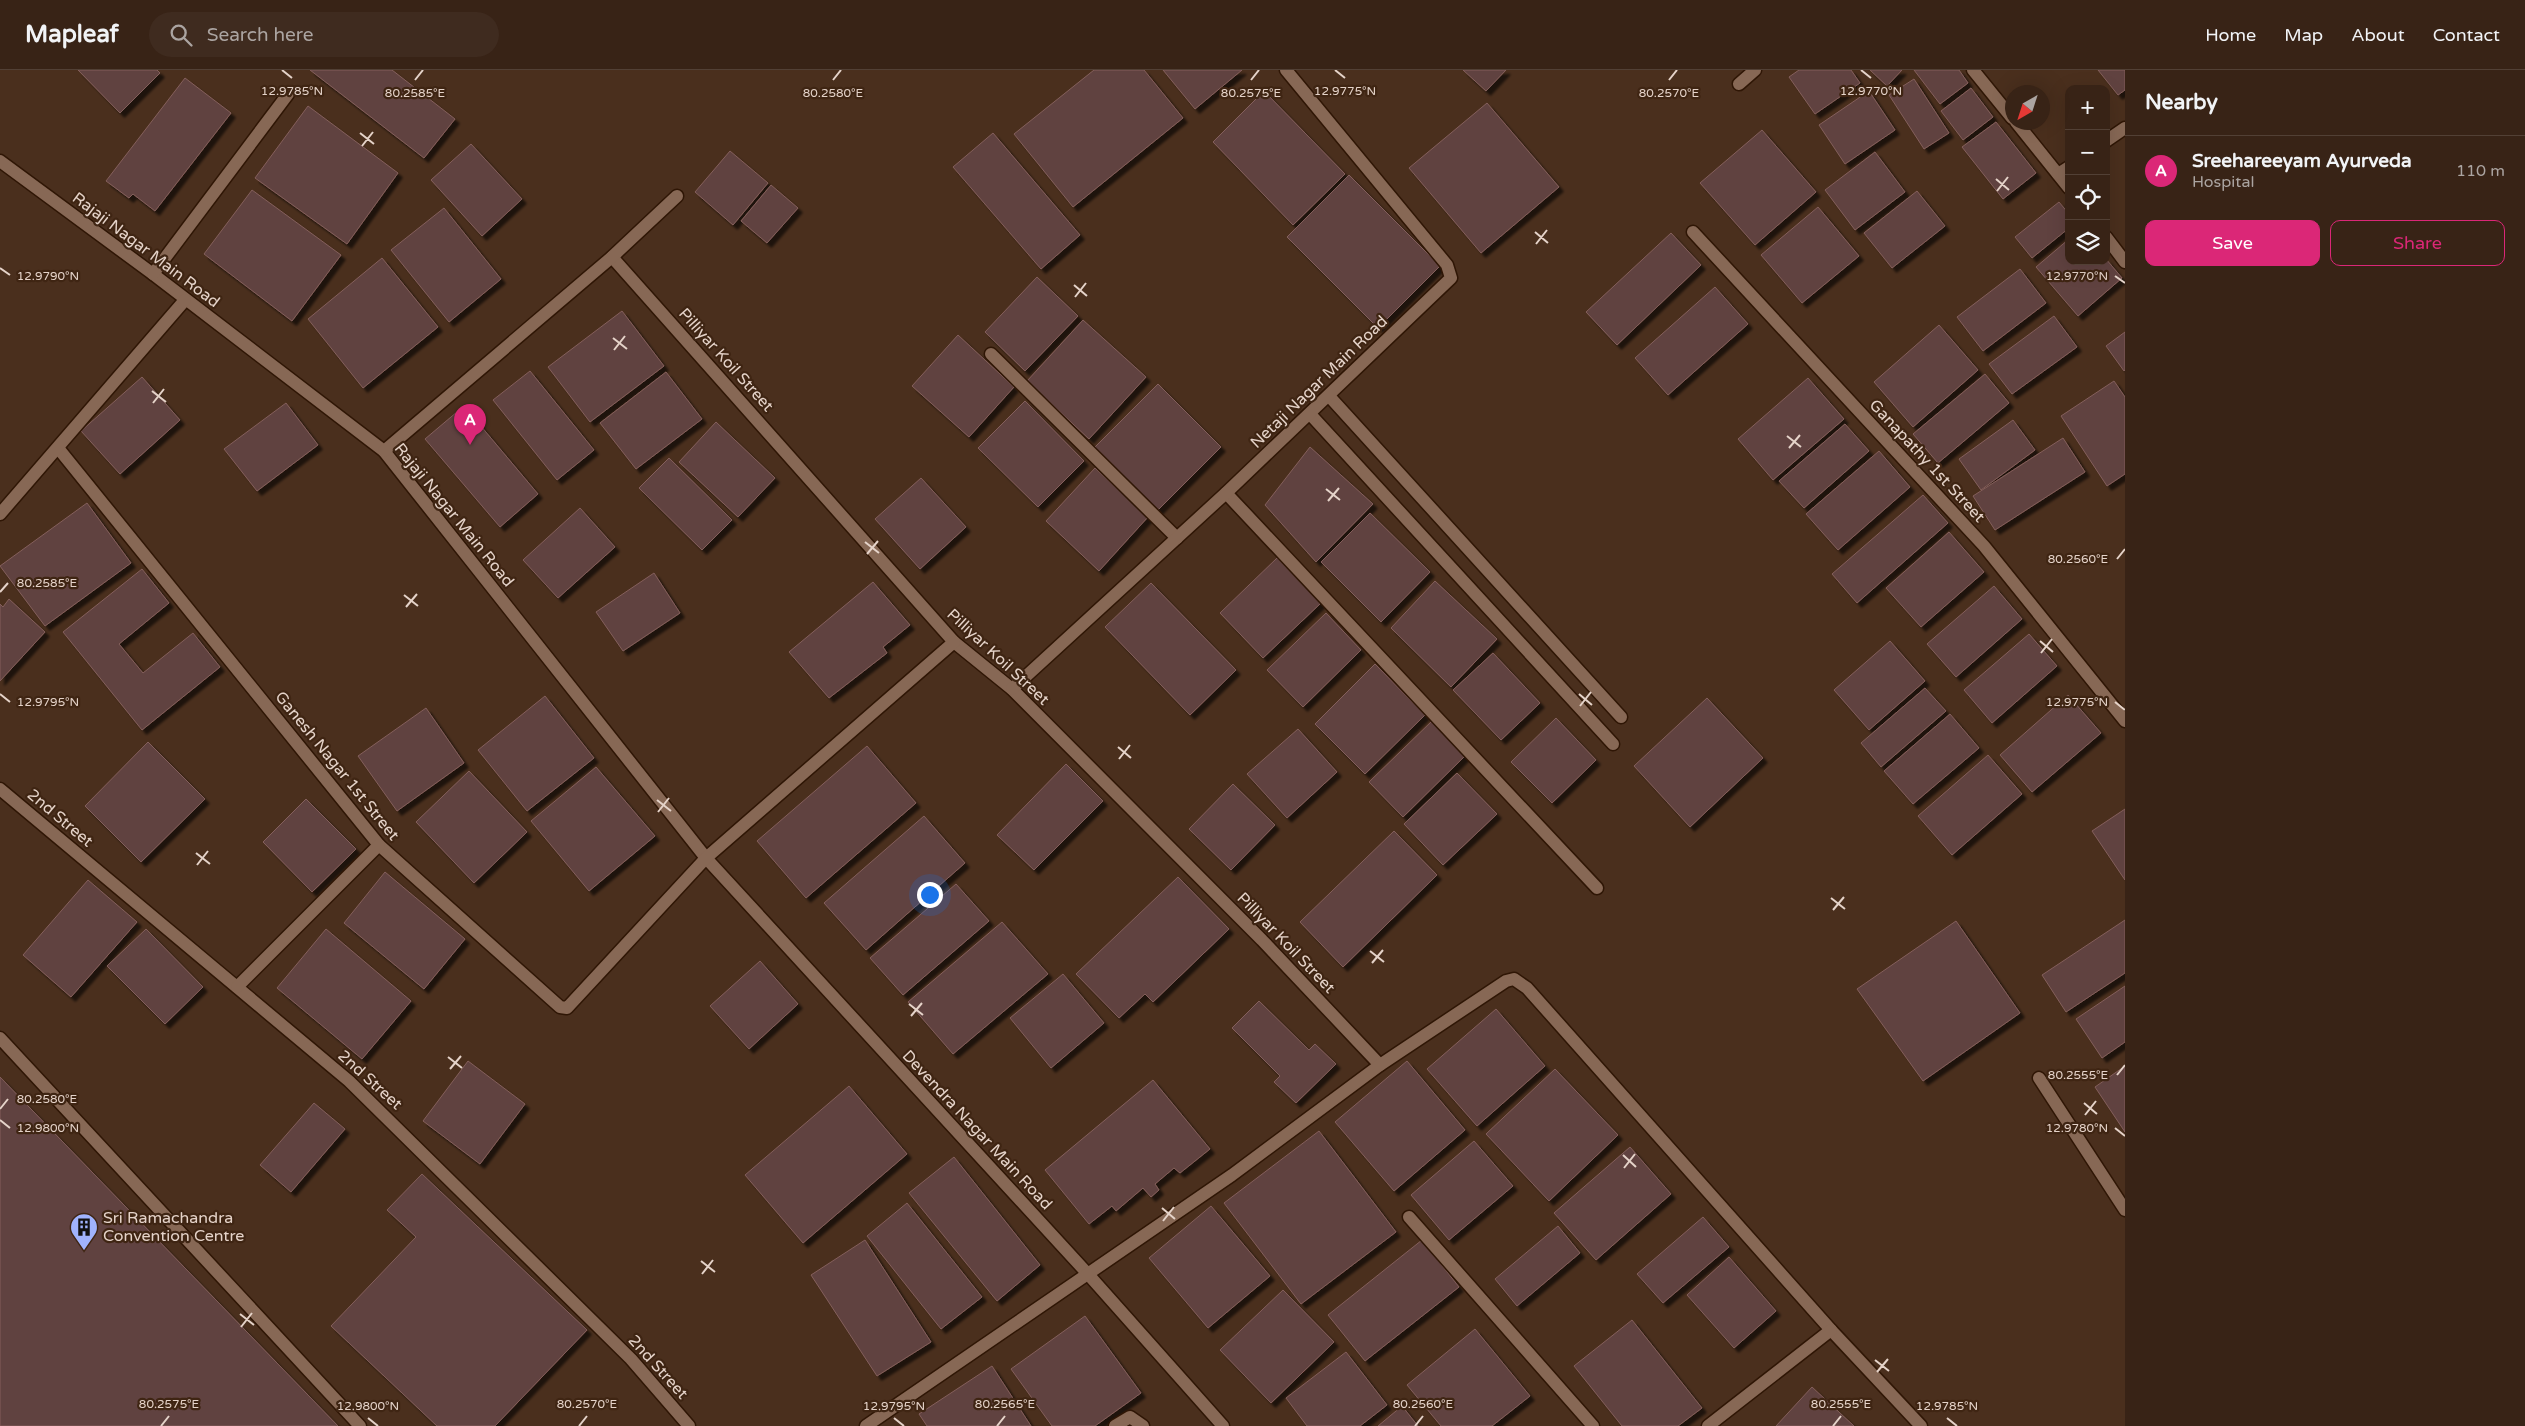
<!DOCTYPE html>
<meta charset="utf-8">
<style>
:root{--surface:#382316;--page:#3f2b1f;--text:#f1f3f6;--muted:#aba4a1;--line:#524035;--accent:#db2777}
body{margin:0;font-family:"Varela Round",sans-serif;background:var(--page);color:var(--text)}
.controls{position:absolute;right:15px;top:15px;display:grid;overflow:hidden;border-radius:10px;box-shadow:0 5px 20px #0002}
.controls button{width:45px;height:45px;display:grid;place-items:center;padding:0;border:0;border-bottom:1px solid var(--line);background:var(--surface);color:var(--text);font:25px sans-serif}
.compass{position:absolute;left:2005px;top:15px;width:45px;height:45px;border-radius:50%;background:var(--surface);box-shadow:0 5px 20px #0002;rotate:219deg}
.you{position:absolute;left:929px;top:824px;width:18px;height:18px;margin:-12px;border:4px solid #fff;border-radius:50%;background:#1a73e8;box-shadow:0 0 0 8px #1a73e833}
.badge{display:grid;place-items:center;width:32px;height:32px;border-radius:50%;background:var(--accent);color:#fff;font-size:16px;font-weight:700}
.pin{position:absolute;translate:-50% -41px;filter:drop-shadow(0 1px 2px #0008)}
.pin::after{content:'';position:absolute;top:26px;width:18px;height:15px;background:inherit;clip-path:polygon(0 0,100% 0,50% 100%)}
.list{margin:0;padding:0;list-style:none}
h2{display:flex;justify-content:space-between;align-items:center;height:65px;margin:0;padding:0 20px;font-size:21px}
h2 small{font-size:16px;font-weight:400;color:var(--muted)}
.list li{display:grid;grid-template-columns:32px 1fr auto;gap:15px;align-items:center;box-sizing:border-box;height:70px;padding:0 20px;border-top:1px solid var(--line)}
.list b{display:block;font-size:19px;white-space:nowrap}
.list p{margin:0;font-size:16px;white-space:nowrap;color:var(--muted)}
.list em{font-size:16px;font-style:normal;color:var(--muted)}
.actions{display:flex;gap:10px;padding:15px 20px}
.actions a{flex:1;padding:11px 0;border:1px solid var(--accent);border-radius:10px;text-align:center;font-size:18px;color:var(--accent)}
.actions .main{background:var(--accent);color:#fff}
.icon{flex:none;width:28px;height:28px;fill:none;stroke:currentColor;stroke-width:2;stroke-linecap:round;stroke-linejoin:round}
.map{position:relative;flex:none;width:2125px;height:1356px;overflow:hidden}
header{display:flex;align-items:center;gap:30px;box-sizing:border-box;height:70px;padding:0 25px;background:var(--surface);border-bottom:1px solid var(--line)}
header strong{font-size:24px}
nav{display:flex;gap:28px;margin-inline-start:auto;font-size:18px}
.search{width:350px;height:45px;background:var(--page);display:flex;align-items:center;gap:12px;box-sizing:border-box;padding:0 18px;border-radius:28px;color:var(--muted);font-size:19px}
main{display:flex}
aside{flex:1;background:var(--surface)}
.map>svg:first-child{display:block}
.building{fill:#604240;stroke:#845f5b;filter:url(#shadow)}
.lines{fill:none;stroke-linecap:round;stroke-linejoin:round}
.lane-casing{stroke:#2f1605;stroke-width:15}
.street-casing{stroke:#2f1605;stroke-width:15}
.lane{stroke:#876855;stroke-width:12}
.street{stroke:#876855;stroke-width:12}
.ticks{fill:none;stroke:#e5d3c9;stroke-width:2}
.labels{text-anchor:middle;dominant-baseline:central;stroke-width:4.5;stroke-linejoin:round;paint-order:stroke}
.street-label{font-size:16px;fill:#e5d3c9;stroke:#3f2513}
.poi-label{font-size:16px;fill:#e5d3c9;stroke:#3f2513;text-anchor:start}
.ticks-label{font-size:12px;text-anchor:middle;fill:#e5d3c9;stroke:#3f2513;stroke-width:4.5;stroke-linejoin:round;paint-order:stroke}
</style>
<header>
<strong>Mapleaf</strong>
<div class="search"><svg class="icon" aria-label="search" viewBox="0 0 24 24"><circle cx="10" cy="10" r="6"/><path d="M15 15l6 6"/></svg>Search here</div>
<nav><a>Home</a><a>Map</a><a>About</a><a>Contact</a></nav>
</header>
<main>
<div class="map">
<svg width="2125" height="1356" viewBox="0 0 2125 1356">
<defs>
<filter id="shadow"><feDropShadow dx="4.5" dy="4.5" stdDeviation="1" flood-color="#0009"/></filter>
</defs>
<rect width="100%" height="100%" fill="#4a2f1d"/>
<g class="building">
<path d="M78,0H157L160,3L120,43Z"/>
<path d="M310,0H392L455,49L424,88Z"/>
<path d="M1094,0H1144L1183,48L1073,137L1014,64Z"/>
<path d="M1163,0H1242L1195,39Z"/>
<path d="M1463,0H1506L1486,21Z"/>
<path d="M1799,0H1851L1860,13L1815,44L1789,7Z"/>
<path d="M1870,0H1902L1887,16Z"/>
<path d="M1914,0H1959L1968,13L1940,34Z"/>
<path d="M2098,0H2125V20L2118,25Z"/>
<path d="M185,8L231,43L155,141L133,124L129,128L106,111Z"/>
<path d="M1914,9L1949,63L1924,79L1889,25Z"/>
<path d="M1971,18L1993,47L1963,70L1941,41Z"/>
<path d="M1264,21L1345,104L1293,155L1213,72Z"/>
<path d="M1869,21L1895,60L1845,94L1819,55Z"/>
<path d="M1487,33L1559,117L1481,183L1409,98Z"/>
<path d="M308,36L398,103L347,174L255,108Z"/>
<path d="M1996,52L2036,103L2003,129L1962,77Z"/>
<path d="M1762,60L1816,122L1755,175L1700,113Z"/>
<path d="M993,63L1080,165L1041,199L953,97Z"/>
<path d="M471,74L522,129L482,166L431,110Z"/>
<path d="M730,81L768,113L733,155L695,122Z"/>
<path d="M1875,82L1905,122L1855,160L1825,120Z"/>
<path d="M1349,105L1440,196L1378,258L1287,167Z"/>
<path d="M771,115L798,138L767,173L741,151Z"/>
<path d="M252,120L341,185L292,251L204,184Z"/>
<path d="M1917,121L1945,156L1892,198L1864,163Z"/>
<path d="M2059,132L2069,144V158L2032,188L2015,167Z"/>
<path d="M1818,137L1859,186L1802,233L1761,185Z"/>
<path d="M444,138L501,209L449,252L391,180Z"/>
<path d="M1671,163L1701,195L1617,275L1586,242Z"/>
<path d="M2069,169V191H2106V189L2122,208L2078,246L2036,197Z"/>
<path d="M382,188L438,257L363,318L308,249Z"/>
<path d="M2020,199L2046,233L1983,281L1957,247Z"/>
<path d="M1037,207L1078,246L1025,301L985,262Z"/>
<path d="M1715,217L1748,254L1668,325L1635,288Z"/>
<path d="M622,241L664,296L590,352L548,297Z"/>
<path d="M2054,246L2077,277L2012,324L1989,294Z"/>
<path d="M1083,250L1146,307L1089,369L1027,311Z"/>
<path d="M1939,255L1978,300L1913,357L1874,312Z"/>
<path d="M2125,262V300L2124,301L2106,276Z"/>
<path d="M958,265L1014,317L969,367L912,316Z"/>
<path d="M530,301L594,380L557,410L493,330Z"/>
<path d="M666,302L702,349L636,399L600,353Z"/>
<path d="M1985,304L2009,333L1938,393L1913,364Z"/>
<path d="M142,307L180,350L120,404L81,361Z"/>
<path d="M1808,308L1844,349L1773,410L1738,369Z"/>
<path d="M2114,311L2125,327V404L2107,416L2061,346Z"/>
<path d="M1158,314L1221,377L1158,440L1095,377Z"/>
<path d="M1025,331L1084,391L1038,437L978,378Z"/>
<path d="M286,333L318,375L257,421L224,379Z"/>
<path d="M464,336L538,424L500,457L425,369Z"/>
<path d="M2013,350L2035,380L1981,420L1959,389Z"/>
<path d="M716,352L775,408L738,447L679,392Z"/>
<path d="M1845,354L1869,381L1804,438L1779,411Z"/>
<path d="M2063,368L2085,402L1995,460L1973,426Z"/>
<path d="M1310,377L1373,434L1316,492L1265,435Z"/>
<path d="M1879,381L1910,417L1838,480L1806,444Z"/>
<path d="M669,388L732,450L702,480L639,418Z"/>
<path d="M1095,398L1148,447L1099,501L1046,451Z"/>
<path d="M921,408L966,457L920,499L875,449Z"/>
<path d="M1923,425L1948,453L1857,533L1832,504Z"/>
<path d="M87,433L131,493L45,556L0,496Z"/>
<path d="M580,438L615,477L558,528L523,490Z"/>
<path d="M1370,443L1430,502L1381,552L1321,492Z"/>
<path d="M1949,462L1984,502L1921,557L1886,518Z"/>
<path d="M1277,488L1321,533L1263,588L1220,543Z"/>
<path d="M142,499L169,533L119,574L143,603L193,563L220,597L142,660L63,562Z"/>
<path d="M654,503L680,543L623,581L596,542Z"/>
<path d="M1435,511L1497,569L1451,617L1391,558Z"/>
<path d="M873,512L910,555L883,577L887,583L829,628L789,582Z"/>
<path d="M1151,513L1236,600L1190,645L1105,557Z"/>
<path d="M1994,516L2022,549L1956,607L1927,574Z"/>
<path d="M9,529L45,562L0,611V534L3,537Z"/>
<path d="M1326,543L1361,580L1303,637L1267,600Z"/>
<path d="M2029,564L2057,596L1992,653L1964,620Z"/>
<path d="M1890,571L1925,611L1869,660L1834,620Z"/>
<path d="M1493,583L1540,633L1501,670L1453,620Z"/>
<path d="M1375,594L1425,645L1365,704L1315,654Z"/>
<path d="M1925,618L1946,641L1881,697L1861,673Z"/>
<path d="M2068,625L2101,663L2032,722L2000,685Z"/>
<path d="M545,626L594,688L527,741L478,680Z"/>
<path d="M1707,628L1763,688L1690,757L1634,696Z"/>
<path d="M426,638L464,693L397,741L358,686Z"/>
<path d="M1950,644L1979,678L1913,734L1884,701Z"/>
<path d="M1556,648L1596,690L1552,733L1511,692Z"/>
<path d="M1433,650L1467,684L1403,747L1369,712Z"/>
<path d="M1298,659L1337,702L1287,748L1247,704Z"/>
<path d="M148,672L205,729L141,792L85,736Z"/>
<path d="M867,676L916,733L806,828L757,771Z"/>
<path d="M1988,685L2022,724L1952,785L1918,746Z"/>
<path d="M1066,694L1103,731L1034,800L997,765Z"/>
<path d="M596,697L655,766L589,821L531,751Z"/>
<path d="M469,701L527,762L474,813L416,752Z"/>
<path d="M1457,703L1497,744L1443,795L1404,754Z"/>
<path d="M1233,714L1275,755L1231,800L1189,759Z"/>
<path d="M306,729L356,779L312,822L263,772Z"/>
<path d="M2125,739V810L2092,761Z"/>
<path d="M924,746L965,793L866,880L824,833Z"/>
<path d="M1394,761L1437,805L1343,897L1300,852Z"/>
<path d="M385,802L465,869L424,919L344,853Z"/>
<path d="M1178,807L1229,859L1153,932L1145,924L1119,948L1076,904Z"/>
<path d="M88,810L137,852L71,927L23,885Z"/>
<path d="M956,814L989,851L903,925L870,888Z"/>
<path d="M2125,850V903L2066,942L2042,905Z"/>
<path d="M1956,851L2020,943L1923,1011L1857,919Z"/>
<path d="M1002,852L1048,904L953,984L908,932Z"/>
<path d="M146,859L203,917L165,954L107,896Z"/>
<path d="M326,859L411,931L362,989L277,918Z"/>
<path d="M760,891L798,934L749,979L710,936Z"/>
<path d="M1063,904L1104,953L1051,998L1010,948Z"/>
<path d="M2125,916V972L2102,988L2076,949Z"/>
<path d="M1259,931L1309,980L1315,974L1336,994L1296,1033L1274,1012L1280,1006L1232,958Z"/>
<path d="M1496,939L1545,996L1477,1056L1427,999Z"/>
<path d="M468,991L525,1034L480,1094L423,1051Z"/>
<path d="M1407,991L1465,1060L1394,1121L1335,1052Z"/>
<path d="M2125,996V1062L2095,1017Z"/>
<path d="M1555,999L1618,1065L1549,1131L1486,1064Z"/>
<path d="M0,1007L338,1356H0Z"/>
<path d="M1153,1010L1210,1079L1180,1103L1174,1098L1155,1114L1159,1120L1151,1127L1143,1118L1116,1141L1112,1136L1089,1154L1045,1100Z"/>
<path d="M849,1016L907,1084L803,1173L745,1105Z"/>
<path d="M314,1033L345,1059L291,1122L260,1095Z"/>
<path d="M1319,1061L1396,1162L1301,1234L1224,1133Z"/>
<path d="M1474,1071L1513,1116L1449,1170L1411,1125Z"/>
<path d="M1630,1077L1671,1124L1596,1190L1554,1143Z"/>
<path d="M954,1087L1040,1195L997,1231L909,1123Z"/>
<path d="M422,1104L587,1260L495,1356H437L331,1256L416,1167L387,1140Z"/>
<path d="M907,1133L982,1227L941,1259L867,1166Z"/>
<path d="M1211,1136L1270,1206L1208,1258L1149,1188Z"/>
<path d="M1703,1147L1729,1177L1663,1233L1637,1204Z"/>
<path d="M1558,1156L1580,1183L1517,1236L1495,1209Z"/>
<path d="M865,1170L931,1272L877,1306L811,1205Z"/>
<path d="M1422,1170L1459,1217L1365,1291L1328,1245Z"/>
<path d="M1729,1187L1776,1241L1734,1278L1687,1225Z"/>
<path d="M1283,1220L1334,1272L1271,1333L1220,1280Z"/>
<path d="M1085,1246L1141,1323L1095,1356H1052L1011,1299Z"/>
<path d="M1632,1250L1702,1338L1678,1356H1622L1574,1296Z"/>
<path d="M1475,1259L1530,1326L1492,1356H1441L1407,1315Z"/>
<path d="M1346,1282L1387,1335L1360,1356H1307L1286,1328Z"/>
<path d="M992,1296L1031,1356H927L919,1344Z"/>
<path d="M1812,1317L1854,1356H1776Z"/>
<path d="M1402,1336L1418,1356H1378Z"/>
</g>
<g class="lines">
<g class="lane-casing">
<path id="lane" d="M0,968L360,1356"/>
</g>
<g class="street-casing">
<g id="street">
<path d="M1973,0L2012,48"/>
<path d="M1739,14L1755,0"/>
<path d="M2016,52L2069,118"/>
<path d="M2106,71L2125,58"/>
<path d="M0,91L153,204L384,381L706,788L1087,1203L1223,1356"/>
<path d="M2058,104L2069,97"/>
<path d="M1693,162L1984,476L2125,651"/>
<path d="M2106,167L2125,192"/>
<path d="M612,187L954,572L1012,619L1262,870L1380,995"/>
<path d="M153,204L288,24"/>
<path d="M991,284L1177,468"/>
<path d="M1329,326L1621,647"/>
<path d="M1310,344L1613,674"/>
<path d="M58,378L379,775L560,937L567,938L706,788L954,572"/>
<path d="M384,381L612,187L677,126"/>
<path d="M1226,423L1597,818"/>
<path d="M0,444L185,230"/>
<path d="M1012,619L1226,423L1451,208L1447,195L1286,0"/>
<path d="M0,719L349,1011L631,1289L689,1356"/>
<path d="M237,917L379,775"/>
<path d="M2039,1008L2125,1140"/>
<path d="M1409,1147L1593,1356"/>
<path d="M866,1356L1232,1105L1380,995L1506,911L1514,909L1527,918L1831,1260L1921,1356"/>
<path d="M1115,1356L1130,1347L1143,1356"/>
<path d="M1708,1356L1831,1260"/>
</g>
</g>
<use href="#lane" class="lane"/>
<use href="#street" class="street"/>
</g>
<path class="ticks" d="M282,0L292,8M1335,0L1345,8M1861,0L1871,8M415,10L423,0M833,10L841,0M1251,10L1259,0M1669,10L1677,0M360,63L374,74M362,76L373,62M1996,109L2009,120M1997,121L2008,107M1535,162L1548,173M1536,174L1547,160M0,198L10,205M2115,206L2125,213M1074,215L1087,226M1075,227L1086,213M613,268L627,279M614,280L625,266M152,321L166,332M153,333L164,319M1787,366L1801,377M1789,378L1800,365M1326,419L1340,430M1328,431L1339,418M865,472L879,483M867,484L878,471M2117,489L2125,479M0,522L8,513M404,525L418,536M406,537L417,524M2040,571L2053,582M2041,583L2052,569M0,624L10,632M1579,624L1592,635M2115,632L2125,640M1580,636L1591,622M1118,677L1131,688M1119,689L1130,675M657,730L671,741M658,742L669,728M196,783L210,794M197,795L208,781M1831,828L1845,839M1833,840L1844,827M1370,881L1384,892M1372,893L1383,880M909,934L923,945M911,946L922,933M448,987L462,998M450,999L461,986M2117,1005L2125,995M2084,1033L2097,1044M0,1039L8,1029M2085,1045L2096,1031M0,1050L10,1058M2115,1058L2125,1066M1623,1085L1636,1097M1624,1098L1635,1084M1162,1138L1175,1149M1163,1151L1174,1137M701,1191L715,1202M702,1204L713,1190M240,1244L254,1255M241,1257L252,1243M1875,1290L1889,1301M1877,1302L1888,1289M368,1348L378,1356M894,1348L904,1356M1947,1348L1957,1356M161,1356L169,1346M579,1356L587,1346M997,1356L1005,1346M1415,1356L1423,1346M1833,1356L1841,1346"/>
<defs>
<g id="building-pin" transform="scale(1.4375)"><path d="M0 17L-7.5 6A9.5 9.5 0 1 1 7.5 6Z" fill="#a0b3fd" stroke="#3f2513"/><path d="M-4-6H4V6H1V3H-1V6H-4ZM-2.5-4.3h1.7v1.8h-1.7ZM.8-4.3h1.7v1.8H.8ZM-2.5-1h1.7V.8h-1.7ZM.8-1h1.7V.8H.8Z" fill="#111"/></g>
</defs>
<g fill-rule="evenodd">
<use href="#building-pin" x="84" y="1157"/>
</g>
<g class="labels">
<g class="street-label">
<text transform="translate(146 180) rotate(37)">Rajaji Nagar Main Road</text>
<text transform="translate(726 290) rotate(48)">Pilliyar Koil Street</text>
<text transform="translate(1319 312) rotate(-44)">Netaji Nagar Main Road</text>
<text transform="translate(1927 391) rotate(47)">Ganapathy 1st Street</text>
<text transform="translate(454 445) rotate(51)">Rajaji Nagar Main Road</text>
<text transform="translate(998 587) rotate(43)">Pilliyar Koil Street</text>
<text transform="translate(337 696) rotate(51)">Ganesh Nagar 1st Street</text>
<text transform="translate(60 748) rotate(40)">2nd Street</text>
<text transform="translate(1286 873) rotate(46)">Pilliyar Koil Street</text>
<text transform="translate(370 1010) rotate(42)">2nd Street</text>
<text transform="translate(977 1060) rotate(47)">Devendra Nagar Main Road</text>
<text transform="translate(658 1297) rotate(48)">2nd Street</text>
</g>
<g class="poi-label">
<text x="103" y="1148">Sri Ramachandra<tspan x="103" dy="18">Convention Centre</tspan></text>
</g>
</g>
<g class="ticks-label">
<text x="292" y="25">12.9785°N</text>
<text x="1345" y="25">12.9775°N</text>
<text x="1871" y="25">12.9770°N</text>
<text x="415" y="27">80.2585°E</text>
<text x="833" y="27">80.2580°E</text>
<text x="1251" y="27">80.2575°E</text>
<text x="1669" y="27">80.2570°E</text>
<text x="48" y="210">12.9790°N</text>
<text x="2077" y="210">12.9770°N</text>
<text x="2078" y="493">80.2560°E</text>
<text x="47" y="517">80.2585°E</text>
<text x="48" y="636">12.9795°N</text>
<text x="2077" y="636">12.9775°N</text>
<text x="2078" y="1009">80.2555°E</text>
<text x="47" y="1033">80.2580°E</text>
<text x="48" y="1062">12.9800°N</text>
<text x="2077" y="1062">12.9780°N</text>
<text x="169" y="1338">80.2575°E</text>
<text x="587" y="1338">80.2570°E</text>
<text x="1005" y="1338">80.2565°E</text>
<text x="1423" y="1338">80.2560°E</text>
<text x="1841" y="1338">80.2555°E</text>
<text x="368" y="1340">12.9800°N</text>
<text x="894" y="1340">12.9795°N</text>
<text x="1947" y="1340">12.9785°N</text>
</g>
</svg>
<div class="controls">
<button>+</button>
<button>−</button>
<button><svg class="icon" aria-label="locate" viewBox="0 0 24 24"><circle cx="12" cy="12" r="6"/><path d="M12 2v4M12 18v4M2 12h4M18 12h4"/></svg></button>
<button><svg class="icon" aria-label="layers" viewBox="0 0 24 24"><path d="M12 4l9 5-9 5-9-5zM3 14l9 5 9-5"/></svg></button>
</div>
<svg class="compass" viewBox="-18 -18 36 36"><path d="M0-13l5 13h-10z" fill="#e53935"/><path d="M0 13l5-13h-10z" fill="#aba4a1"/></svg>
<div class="you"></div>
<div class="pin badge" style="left:470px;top:375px">A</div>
</div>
<aside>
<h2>Nearby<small></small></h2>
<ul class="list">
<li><span class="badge">A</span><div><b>Sreehareeyam Ayurveda</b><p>Hospital</p></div><em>110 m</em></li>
</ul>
<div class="actions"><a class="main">Save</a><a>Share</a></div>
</aside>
</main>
